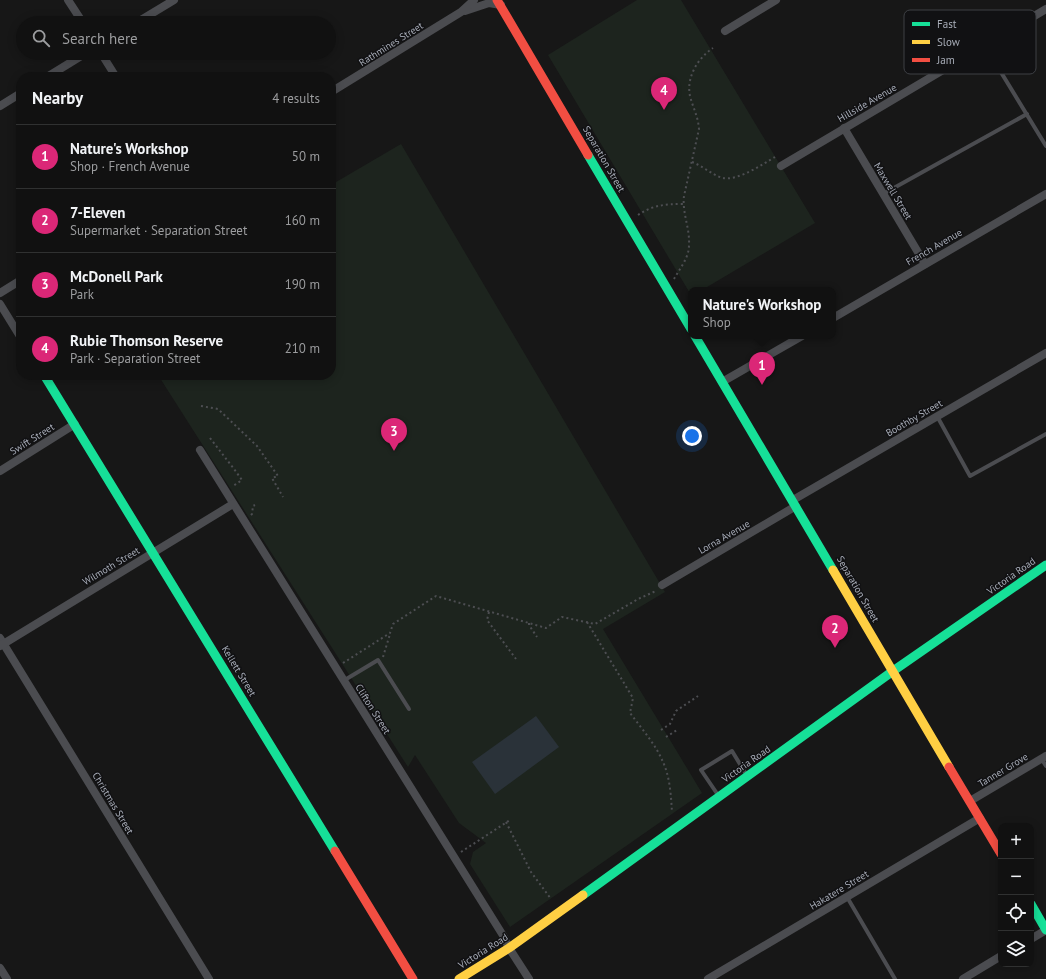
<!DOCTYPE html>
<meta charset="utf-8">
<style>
:root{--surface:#111;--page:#1e1f1f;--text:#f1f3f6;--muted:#9c9d9f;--line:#303131;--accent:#db2777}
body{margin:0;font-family:"PT Sans",sans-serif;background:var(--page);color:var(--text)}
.controls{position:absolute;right:12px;bottom:12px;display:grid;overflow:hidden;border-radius:8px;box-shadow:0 2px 10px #0003}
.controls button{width:36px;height:36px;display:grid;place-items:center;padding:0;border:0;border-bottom:1px solid var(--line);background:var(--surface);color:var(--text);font:20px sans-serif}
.you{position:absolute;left:692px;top:436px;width:14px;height:14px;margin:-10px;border:3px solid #fff;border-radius:50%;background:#1a73e8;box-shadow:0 0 0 6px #1a73e833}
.badge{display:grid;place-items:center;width:26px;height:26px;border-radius:50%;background:var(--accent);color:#fff;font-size:13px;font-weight:700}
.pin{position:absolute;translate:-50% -33px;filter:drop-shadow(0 1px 2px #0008)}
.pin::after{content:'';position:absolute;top:21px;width:14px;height:12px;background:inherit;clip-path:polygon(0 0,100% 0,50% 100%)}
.popup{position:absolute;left:688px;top:287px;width:148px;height:52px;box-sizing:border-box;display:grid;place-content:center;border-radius:8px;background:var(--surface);filter:drop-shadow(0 1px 3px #0005);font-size:13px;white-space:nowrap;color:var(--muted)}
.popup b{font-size:15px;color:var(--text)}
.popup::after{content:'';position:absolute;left:50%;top:100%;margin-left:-8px;border:8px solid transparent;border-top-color:var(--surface)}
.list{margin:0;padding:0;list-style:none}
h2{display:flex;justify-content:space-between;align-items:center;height:52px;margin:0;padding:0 16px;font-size:17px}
h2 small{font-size:13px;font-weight:400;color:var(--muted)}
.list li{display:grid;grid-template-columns:26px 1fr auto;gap:12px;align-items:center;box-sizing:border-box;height:64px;padding:0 16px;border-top:1px solid var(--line)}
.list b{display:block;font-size:15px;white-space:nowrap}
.list p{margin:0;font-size:13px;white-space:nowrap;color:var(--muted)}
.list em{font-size:13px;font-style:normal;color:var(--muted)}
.icon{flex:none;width:22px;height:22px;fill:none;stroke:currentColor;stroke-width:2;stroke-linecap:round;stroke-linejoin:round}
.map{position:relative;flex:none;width:1046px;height:979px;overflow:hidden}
.search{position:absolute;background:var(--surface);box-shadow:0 2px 10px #0003;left:16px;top:16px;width:320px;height:44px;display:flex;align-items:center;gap:10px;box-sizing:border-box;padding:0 14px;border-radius:22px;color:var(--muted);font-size:15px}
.panel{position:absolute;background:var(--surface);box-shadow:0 2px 10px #0003;left:16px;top:72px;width:320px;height:308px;border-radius:16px}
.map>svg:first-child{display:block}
.green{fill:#1d241e}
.water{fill:#2a3239}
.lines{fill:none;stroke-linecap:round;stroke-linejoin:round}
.path{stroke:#4d4e52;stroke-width:2;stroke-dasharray:2 3;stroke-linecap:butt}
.lane{stroke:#4b4c50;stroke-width:4}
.street{stroke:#4b4c50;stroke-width:8}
.fast{stroke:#16e098;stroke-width:9}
.slow{stroke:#ffcf43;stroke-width:9}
.jam{stroke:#f24e42;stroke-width:9}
.labels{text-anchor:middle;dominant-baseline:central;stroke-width:3;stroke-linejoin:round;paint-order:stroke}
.street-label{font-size:10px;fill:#a8adb8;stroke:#111113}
.key{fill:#111113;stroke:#3e4045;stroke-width:1}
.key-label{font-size:11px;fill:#a8adb8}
</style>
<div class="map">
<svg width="1046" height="979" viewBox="0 0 1046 979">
<rect width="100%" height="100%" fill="#171717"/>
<g class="green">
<path d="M637,0H681L815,223L702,290H691V295L548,55Z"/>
<path d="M401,144L665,592L603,629L702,793L510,927L470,864L473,852L486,843L459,823L415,755L408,767L158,375H331V185Z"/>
</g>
<path class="water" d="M536,716L559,747L495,794L472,762Z"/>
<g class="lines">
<g class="path">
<path d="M692,162C703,166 712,175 723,178C738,181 763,164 775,157"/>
<path d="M638,215C653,205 665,204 683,204"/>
<path d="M674,279C680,268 689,258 689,245C690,228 682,213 684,196L699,129C698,116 693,108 690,96C686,77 698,58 713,48"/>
<path d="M201,406L218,409L257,446L278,476L272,478L283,497"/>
<path d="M210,438L234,469L242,480L233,486"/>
<path d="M251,515L252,514L253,506L255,505"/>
<path d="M489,612L487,620L516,659"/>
<path d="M587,622L633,698L630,713C642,729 656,745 663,762C670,777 671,796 672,812"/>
<path d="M529,623V625L537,637"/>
<path d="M383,657L390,634"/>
<path d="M343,663L390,633L393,624L436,596L546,628L562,617L595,624L638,599L656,591"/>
<path d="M661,730L670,724L676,711L698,696"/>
<path d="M666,737L677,730"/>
<path d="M506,822L531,872L551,899"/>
<path d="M461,852L510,820"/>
</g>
<g class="lane">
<path d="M985,46L1046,146"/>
<path d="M883,194L1027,114"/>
<path d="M937,416L970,476L1046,434"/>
<path d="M343,681L378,660L409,709"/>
<path d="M1041,758L1046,766"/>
<path d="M718,795L701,770L732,751L746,774"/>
<path d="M847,897L895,979"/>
</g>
<g class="street">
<path d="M68,0L83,23"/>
<path d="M465,11L489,3L501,5"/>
<path d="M136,23L174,0"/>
<path d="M725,31L776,0"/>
<path d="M101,53L116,77"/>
<path d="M47,77L86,53"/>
<path d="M331,92L461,12L474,0"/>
<path d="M0,106L21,93"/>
<path d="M844,128L925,264"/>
<path d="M781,166L1046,9"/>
<path d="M0,293L21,280"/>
<path d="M0,304L21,338"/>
<path d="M833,318L1046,194"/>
<path d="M722,382L802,336"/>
<path d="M200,450L504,937L509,948L529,979"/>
<path d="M0,471L75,424"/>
<path d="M793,500L1046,353"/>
<path d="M662,585L796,506"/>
<path d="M0,638L209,979"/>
<path d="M0,646L233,504"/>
<path d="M970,801L1046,756"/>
<path d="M1031,939L1046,930"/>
<path d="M0,968L7,979"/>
<path d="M708,979L980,818"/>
<path d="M963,979L1001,956"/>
</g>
<g class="fast">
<path d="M588,155L691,329"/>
<path d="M695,336L833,570"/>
<path d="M44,375L335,851"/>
<path d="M583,895L893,671L1046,565"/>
<path d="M1031,904L1046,930"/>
</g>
<g class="slow">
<path d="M833,570L949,767"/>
<path d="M459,979L509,948L583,895"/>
</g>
<g class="jam">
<path d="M497,0L588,155"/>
<path d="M949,767L1001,854"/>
<path d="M335,851L413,979"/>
</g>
</g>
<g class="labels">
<g class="street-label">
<text transform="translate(391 44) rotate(-32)">Rathmines Street</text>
<text transform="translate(867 103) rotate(-30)">Hillside Avenue</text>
<text transform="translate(604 159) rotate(60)">Separation Street</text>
<text transform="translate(893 191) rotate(59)">Maxwell Street</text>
<text transform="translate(934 247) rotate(-30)">French Avenue</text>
<text transform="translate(914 418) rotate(-30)">Boothby Street</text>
<text transform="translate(32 439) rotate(-32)">Swift Street</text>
<text transform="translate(724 537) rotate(-30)">Lorna Avenue</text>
<text transform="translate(111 566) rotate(-31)">Wilmoth Street</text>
<text transform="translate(1011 576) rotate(-35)">Victoria Road</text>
<text transform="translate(858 589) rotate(60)">Separation Street</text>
<text transform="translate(239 671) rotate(59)">Kellett Street</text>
<text transform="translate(373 709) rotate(58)">Clifton Street</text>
<text transform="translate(746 764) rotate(-35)">Victoria Road</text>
<text transform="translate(1003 770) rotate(-31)">Tanner Grove</text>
<text transform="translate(113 803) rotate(59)">Christmas Street</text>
<text transform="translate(839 890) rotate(-31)">Hakatere Street</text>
<text transform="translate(483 951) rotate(-32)">Victoria Road</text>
</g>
</g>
<rect x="904" y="10" width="132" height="64" rx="6" class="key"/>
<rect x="912" y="22" width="18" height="4" fill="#16e098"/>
<rect x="912" y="40" width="18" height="4" fill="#ffcf43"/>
<rect x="912" y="58" width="18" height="4" fill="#f24e42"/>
<g class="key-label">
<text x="937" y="28">Fast</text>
<text x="937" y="46">Slow</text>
<text x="937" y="64">Jam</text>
</g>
</svg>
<div class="controls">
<button>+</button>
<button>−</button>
<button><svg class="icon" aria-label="locate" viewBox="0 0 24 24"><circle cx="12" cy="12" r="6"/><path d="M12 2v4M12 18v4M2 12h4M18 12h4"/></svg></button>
<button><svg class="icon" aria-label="layers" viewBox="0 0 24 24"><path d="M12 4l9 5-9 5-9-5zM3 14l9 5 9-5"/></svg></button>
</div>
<div class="you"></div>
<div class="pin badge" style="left:762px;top:385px">1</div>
<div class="popup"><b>Nature's Workshop</b>Shop</div>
<div class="pin badge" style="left:835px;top:648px">2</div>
<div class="pin badge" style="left:394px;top:451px">3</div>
<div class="pin badge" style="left:664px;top:110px">4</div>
<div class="search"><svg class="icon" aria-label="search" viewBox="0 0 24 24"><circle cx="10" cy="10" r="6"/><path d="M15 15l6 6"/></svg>Search here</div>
<section class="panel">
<h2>Nearby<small>4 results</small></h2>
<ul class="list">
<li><span class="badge">1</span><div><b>Nature's Workshop</b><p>Shop · French Avenue</p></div><em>50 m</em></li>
<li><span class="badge">2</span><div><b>7-Eleven</b><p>Supermarket · Separation Street</p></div><em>160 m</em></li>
<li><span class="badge">3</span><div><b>McDonell Park</b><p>Park</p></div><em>190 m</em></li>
<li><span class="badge">4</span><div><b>Rubie Thomson Reserve</b><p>Park · Separation Street</p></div><em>210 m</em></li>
</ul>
</section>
</div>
